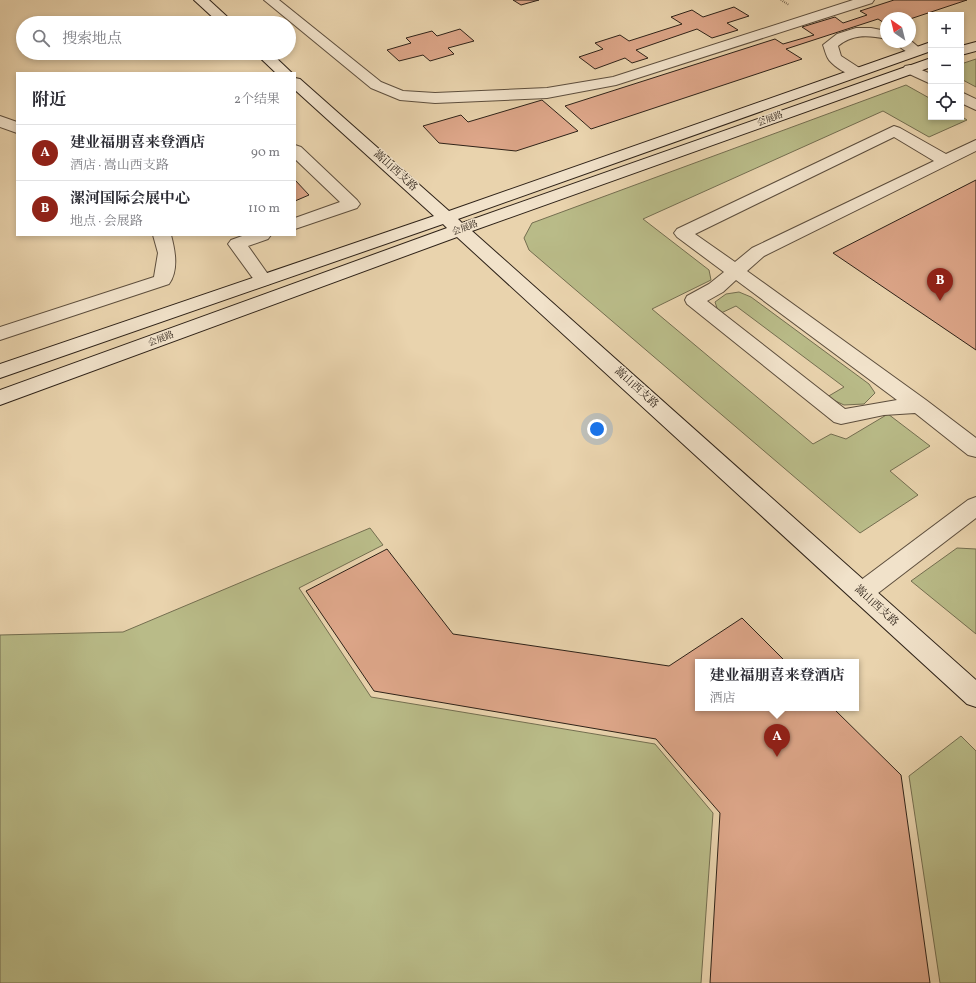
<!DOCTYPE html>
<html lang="zh">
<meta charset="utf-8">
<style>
:root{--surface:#fff;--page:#f7f7f7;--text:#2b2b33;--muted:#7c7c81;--line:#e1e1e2;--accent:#8f2418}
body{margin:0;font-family:Vollkorn,"Noto Serif SC",serif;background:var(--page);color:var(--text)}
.controls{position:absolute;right:12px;top:12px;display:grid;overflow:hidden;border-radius:0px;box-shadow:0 2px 6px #0003}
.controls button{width:36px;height:36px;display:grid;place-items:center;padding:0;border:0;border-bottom:1px solid var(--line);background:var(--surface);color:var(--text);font:20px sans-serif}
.compass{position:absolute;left:880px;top:12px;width:36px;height:36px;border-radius:50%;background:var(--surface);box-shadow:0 2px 6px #0003;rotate:325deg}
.you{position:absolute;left:597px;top:429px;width:14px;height:14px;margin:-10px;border:3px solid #fff;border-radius:50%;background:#1a73e8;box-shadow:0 0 0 6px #1a73e833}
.badge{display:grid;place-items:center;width:26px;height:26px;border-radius:50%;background:var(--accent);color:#fff;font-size:13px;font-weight:700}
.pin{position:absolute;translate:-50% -33px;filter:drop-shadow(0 1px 2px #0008)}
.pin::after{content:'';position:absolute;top:21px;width:14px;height:12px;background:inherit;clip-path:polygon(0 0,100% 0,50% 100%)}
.popup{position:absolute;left:695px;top:659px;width:164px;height:52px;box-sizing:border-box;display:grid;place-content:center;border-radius:0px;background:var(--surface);filter:drop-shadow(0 1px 3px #0005);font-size:13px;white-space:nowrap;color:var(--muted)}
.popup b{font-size:15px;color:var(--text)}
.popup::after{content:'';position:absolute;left:50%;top:100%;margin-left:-8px;border:8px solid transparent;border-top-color:var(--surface)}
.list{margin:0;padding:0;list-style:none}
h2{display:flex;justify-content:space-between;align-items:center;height:52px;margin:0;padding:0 16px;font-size:17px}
h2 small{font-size:13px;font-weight:400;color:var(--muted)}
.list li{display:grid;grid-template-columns:26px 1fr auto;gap:12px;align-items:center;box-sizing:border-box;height:56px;padding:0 16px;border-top:1px solid var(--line)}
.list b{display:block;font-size:15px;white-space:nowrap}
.list p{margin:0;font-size:13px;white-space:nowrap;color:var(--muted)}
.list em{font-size:13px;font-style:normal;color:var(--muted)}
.icon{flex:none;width:22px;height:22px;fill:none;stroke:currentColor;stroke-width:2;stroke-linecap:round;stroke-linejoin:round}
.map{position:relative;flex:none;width:976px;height:983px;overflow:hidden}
.search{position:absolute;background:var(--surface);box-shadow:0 2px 6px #0003;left:16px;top:16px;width:280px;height:44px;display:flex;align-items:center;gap:10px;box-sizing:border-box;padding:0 14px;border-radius:22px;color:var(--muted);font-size:15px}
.panel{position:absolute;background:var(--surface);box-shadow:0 2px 6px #0003;left:16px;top:72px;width:280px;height:164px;border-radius:0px}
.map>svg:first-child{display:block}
.green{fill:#b9bb88;stroke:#746e50}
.building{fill:#dda689;stroke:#2e2218}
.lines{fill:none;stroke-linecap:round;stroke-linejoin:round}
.street-casing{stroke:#5d4e3d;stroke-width:2}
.secondary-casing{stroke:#2e2218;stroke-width:2}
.path{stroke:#2e2218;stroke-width:2;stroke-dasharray:0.5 1.5;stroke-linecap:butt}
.street{fill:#f1e2ca;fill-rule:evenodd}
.secondary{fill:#f1e2ca;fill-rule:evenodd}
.labels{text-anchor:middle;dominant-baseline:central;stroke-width:3;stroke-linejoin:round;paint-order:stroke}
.far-street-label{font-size:9px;fill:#2e2218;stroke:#f1e2ca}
.street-label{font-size:11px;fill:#2e2218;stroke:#f1e2ca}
</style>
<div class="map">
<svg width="976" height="983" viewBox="0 0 976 983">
<rect width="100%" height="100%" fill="#e9d3ad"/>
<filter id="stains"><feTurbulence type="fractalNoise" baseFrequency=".005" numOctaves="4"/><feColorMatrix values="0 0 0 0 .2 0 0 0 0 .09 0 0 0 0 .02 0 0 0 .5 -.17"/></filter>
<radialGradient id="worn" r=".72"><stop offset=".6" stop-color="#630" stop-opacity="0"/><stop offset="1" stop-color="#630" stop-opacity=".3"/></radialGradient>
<g class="green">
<path d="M976,59V87L961,79V64Z"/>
<path d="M906,85L931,99V117L961,116L967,120L929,137L883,111L643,219L709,270L711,280L652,309L813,444L831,434L846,439L888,414L930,446L890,471L918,495L860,533L529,250L524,238L532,223Z"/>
<path d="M739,292L751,297L869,384L875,393L864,404L844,405L827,397L844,387L736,306L719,314L715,302L726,294Z"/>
<path d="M370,528L383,545L299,588L371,697L655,744L713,813L701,983H0V635L123,632Z"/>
<path d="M957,548L976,549V634L911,581Z"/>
<path d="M961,736L976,751V983H940L909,776Z"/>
</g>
<g class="building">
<path d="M513,0H539L521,5Z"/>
<path d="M894,0H967L910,19L886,18V24L878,19L786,49L802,59L591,129L565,106L775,39L783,44L814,35L802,27L835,17L843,23L867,15L860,11Z"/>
<path d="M734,7L749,16L727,23L738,30L712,38L697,29L636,50L648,58L632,63L625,58L595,69L579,57L603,49L595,43L620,35L629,41L682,24L671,17L692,10L703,17Z"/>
<path d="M460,29L474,41L448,48L454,54L430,61L423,55L399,61L387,50L411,43L406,38L432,31L437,36Z"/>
<path d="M542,100L578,131L516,151L439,143L423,126L461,115L468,122Z"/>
<path d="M295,180L309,195L295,201Z"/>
<path d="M976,180V350L833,253Z"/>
<path d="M387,549L453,634L669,666L742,618L786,662H698V708H833L901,775L930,983H710L720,813L656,739L374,691L306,591Z"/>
</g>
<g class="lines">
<g class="street-casing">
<g id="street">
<path d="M264,0H279L381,82L403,91L435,93L547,88L613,77L853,0H874L872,3L616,85L547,98L435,103L400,100L371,88Z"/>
<path d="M856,28H871L886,31V39C869,35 852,34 838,46L841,56L861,69L863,72L861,75C851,78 836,68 829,60C826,56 825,50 823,45L837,34Z"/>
<path d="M910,40L923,51L921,54C912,56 901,50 896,42H910Z"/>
<path d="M910,65L931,74V84L905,72L903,69L905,66Z"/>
<path d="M961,92L976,99V110L961,103Z"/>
<path d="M0,116L17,122V133L0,127Z"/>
<path d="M894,126L900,128L946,154L976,140V151L764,256L747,271L926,400L976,438V457L968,455L915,413L884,415L841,424L834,422L687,304L685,300L687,296L709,284L724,272L677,237L674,233L677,229ZM894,137L934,161L752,248L735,262L695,234ZM736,280L897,400L845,409L707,301L723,292Z"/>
<path d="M295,145L301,147L357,200L360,204L357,208L295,229V218L340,202L295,159Z"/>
<path d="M153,235H171C175,250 179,270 169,284L0,340V327L154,277L158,253Z"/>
<path d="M245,235H271L268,239L248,246L272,280L269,284L263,286L257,284L228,244L231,240Z"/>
<path d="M976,497V518L869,600L861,603L853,600L849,593L853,586L968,500Z"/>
</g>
</g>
<g class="secondary-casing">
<g id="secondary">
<path d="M194,0H209L234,23H219Z"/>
<path d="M931,42V51L458,219L462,223L931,58V67L472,231L976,680V707L967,704L457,237L0,405V390L447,228L443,224L0,378V364L434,216L295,90V78L300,79L449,211Z"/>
<path d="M976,42V51L961,55V46Z"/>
<path d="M255,53H271L292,73H276Z"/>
</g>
</g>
<path class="path" d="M781,0L789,5"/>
<use href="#street" class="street"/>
<use href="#secondary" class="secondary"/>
</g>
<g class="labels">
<g class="far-street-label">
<text transform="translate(770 119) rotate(-20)">会展路</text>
<text transform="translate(465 228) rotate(-20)">会展路</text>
<text transform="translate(161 339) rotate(-20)">会展路</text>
</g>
<g class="street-label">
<text transform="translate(395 171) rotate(42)">嵩山西支路</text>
<text transform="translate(636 388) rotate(42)">嵩山西支路</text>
<text transform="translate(876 606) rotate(42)">嵩山西支路</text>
</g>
</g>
<rect width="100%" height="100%" filter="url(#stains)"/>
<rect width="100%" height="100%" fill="url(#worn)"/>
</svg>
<div class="controls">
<button>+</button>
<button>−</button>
<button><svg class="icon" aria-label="locate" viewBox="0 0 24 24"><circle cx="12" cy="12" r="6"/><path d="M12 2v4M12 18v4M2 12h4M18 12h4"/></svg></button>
</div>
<svg class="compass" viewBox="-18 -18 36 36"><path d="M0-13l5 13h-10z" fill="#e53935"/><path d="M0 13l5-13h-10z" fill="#7c7c81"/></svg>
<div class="you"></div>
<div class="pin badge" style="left:777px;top:757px">A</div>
<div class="popup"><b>建业福朋喜来登酒店</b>酒店</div>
<div class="pin badge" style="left:940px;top:301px">B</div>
<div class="search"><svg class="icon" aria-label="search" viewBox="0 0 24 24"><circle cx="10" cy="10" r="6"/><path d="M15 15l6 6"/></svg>搜索地点</div>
<section class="panel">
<h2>附近<small>2个结果</small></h2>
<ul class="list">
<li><span class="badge">A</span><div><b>建业福朋喜来登酒店</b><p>酒店 · 嵩山西支路</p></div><em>90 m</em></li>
<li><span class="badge">B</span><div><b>漯河国际会展中心</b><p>地点 · 会展路</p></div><em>110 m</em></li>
</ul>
</section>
</div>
